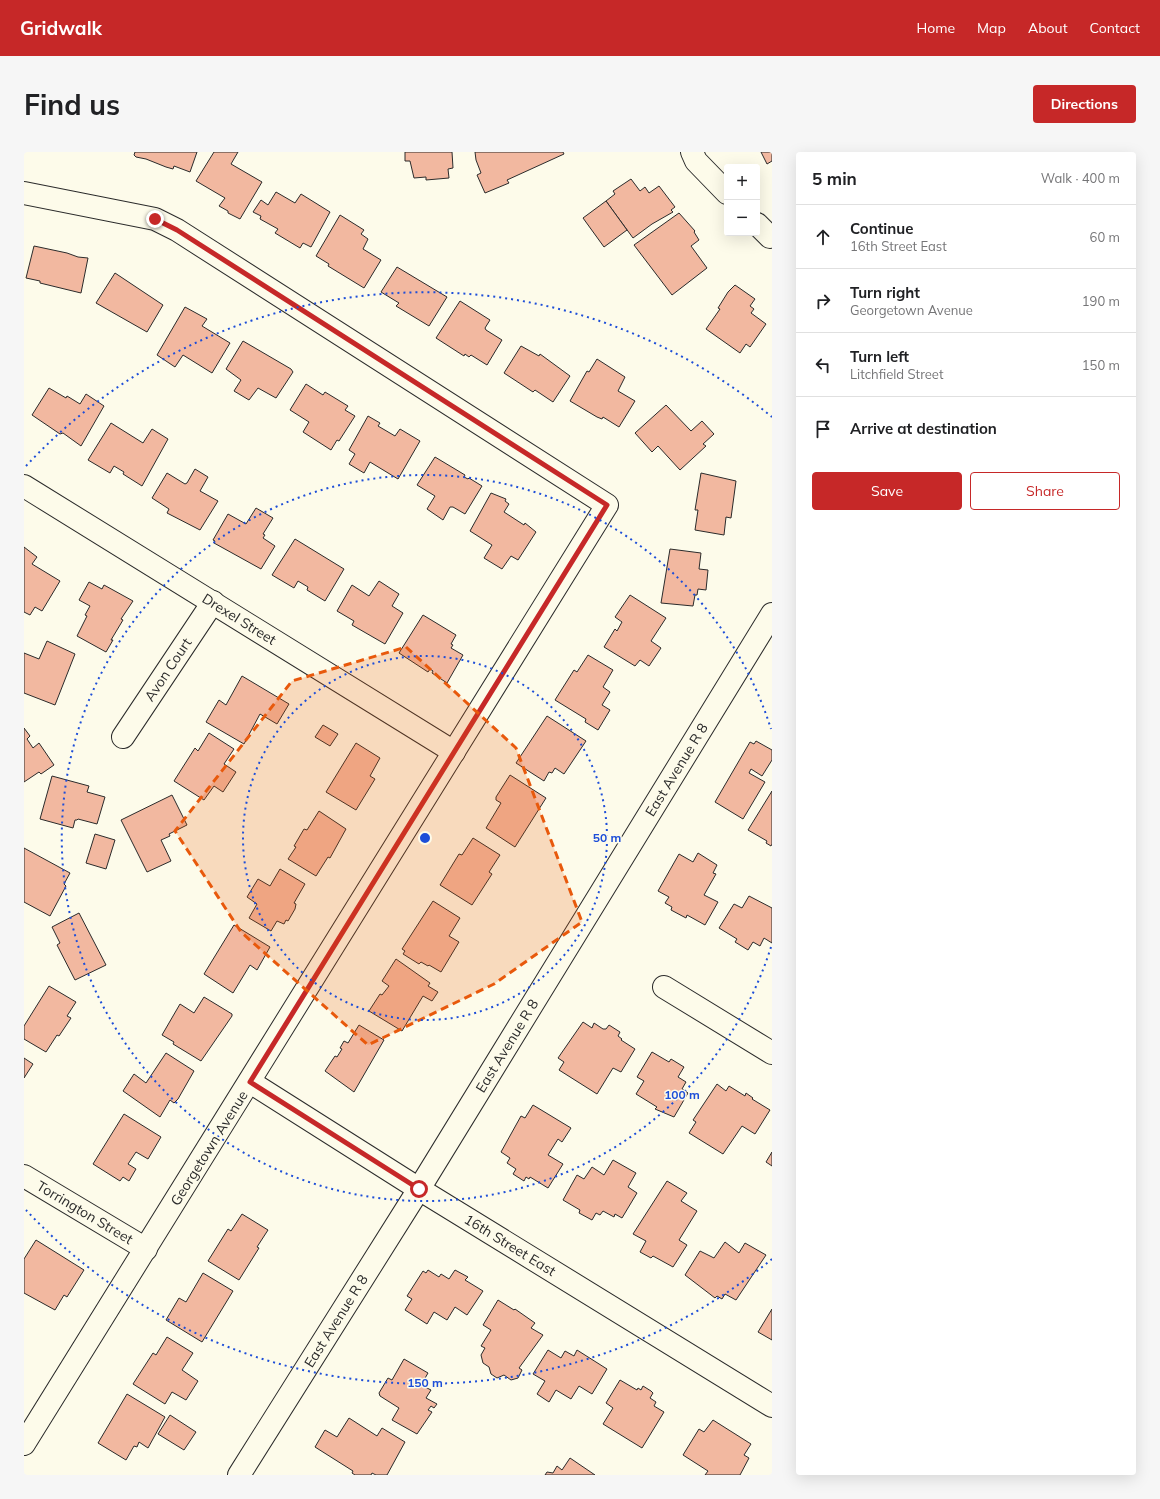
<!DOCTYPE html>
<meta charset="utf-8">
<style>
:root{--surface:#fff;--page:#f6f6f6;--text:#202124;--muted:#757577;--line:#e0e0e0;--accent:#c62828}
body{margin:0;font-family:Mulish,sans-serif;background:var(--page);color:var(--text)}
.controls{position:absolute;right:12px;top:12px;display:grid;overflow:hidden;border-radius:4px;box-shadow:0 4px 16px #0002}
.controls button{width:36px;height:36px;display:grid;place-items:center;padding:0;border:0;border-bottom:1px solid var(--line);background:var(--surface);color:var(--text);font:20px sans-serif}
.stop{position:absolute;width:12px;height:12px;margin:-9px;border:3px solid #c62828;border-radius:50%;background:#fff}
.stop.end{background:#c62828;border-color:#fff;box-shadow:0 1px 4px #0008}
.list{margin:0;padding:0;list-style:none}
h2{display:flex;justify-content:space-between;align-items:center;height:52px;margin:0;padding:0 16px;font-size:17px}
h2 small{font-size:13px;font-weight:400;color:var(--muted)}
.list li{display:grid;grid-template-columns:26px 1fr auto;gap:12px;align-items:center;box-sizing:border-box;height:64px;padding:0 16px;border-top:1px solid var(--line)}
.list b{display:block;font-size:15px;white-space:nowrap}
.list p{margin:0;font-size:13px;white-space:nowrap;color:var(--muted)}
.list em{font-size:13px;font-style:normal;color:var(--muted)}
.actions{display:flex;gap:8px;padding:12px 16px}
.actions a{flex:1;padding:9px 0;border:1px solid var(--accent);border-radius:4px;text-align:center;font-size:14px;color:var(--accent)}
.actions .main{background:var(--accent);color:#fff}
.icon{flex:none;width:22px;height:22px;fill:none;stroke:currentColor;stroke-width:2;stroke-linecap:round;stroke-linejoin:round}
.map{position:relative;flex:none;width:748px;height:1323px;overflow:hidden;border-radius:4px}
header{display:flex;align-items:center;gap:24px;box-sizing:border-box;height:56px;padding:0 20px;background:var(--accent);color:#fff}
header strong{font-size:19px}
nav{display:flex;gap:22px;margin-inline-start:auto;font-size:14px}
.intro{display:flex;align-items:center;justify-content:space-between;box-sizing:border-box;height:96px;padding:0 24px}
h1{margin:0;font-size:28px}
.button{padding:10px 18px;border-radius:4px;background:var(--accent);color:#fff;font-size:14px;font-weight:700}
main{display:flex;gap:24px;padding:0 24px}
aside{flex:1;background:var(--surface);border-radius:4px;box-shadow:0 4px 16px #0002}
.map>svg:first-child{display:block}
.building{fill:#f2b8a0;stroke:#2b2b2b}
.lines{fill:none;stroke-linecap:round;stroke-linejoin:round}
.street-casing{stroke:#2b2b2b;stroke-width:24}
.street{stroke:#fdfbea;stroke-width:22}
.route{stroke:#c62828;stroke-width:5}
.marked{fill:#e8590c;fill-opacity:0.2;stroke:#e8590c;stroke-width:3;stroke-dasharray:8 5;stroke-linejoin:round}
.ring{fill:none;stroke:#1d4ed8;stroke-width:2;stroke-dasharray:2 4}
.labels{text-anchor:middle;dominant-baseline:central;stroke-width:3;stroke-linejoin:round;paint-order:stroke}
.street-label{font-size:14px;fill:#2b2b2b;stroke:#fdfbea}
.centre{fill:#1d4ed8;stroke:#fdfbea;stroke-width:2}
.ring-label{font-size:12px;text-anchor:middle;font-weight:bold;fill:#1d4ed8;stroke:#fdfbea;stroke-width:3;stroke-linejoin:round;paint-order:stroke}
</style>
<header>
<strong>Gridwalk</strong>
<nav><a>Home</a><a>Map</a><a>About</a><a>Contact</a></nav>
</header>
<div class="intro"><h1>Find us</h1><a class="button">Directions</a></div>
<main>
<div class="map">
<svg width="748" height="1323" viewBox="0 0 748 1323">
<rect width="100%" height="100%" fill="#fdfbea"/>
<g class="building">
<path d="M111,0H173L166,20L150,14L149,17L142,15L122,7L112,5L110,3Z"/>
<path d="M190,0H214L207,12L238,30L216,67L204,61V59L195,54L201,46L172,29Z"/>
<path d="M381,0H428L429,16L424,17L425,26L402,28V25L390,26L386,9H381Z"/>
<path d="M451,0H539L540,2L483,28L485,31L461,41L453,23L457,21L452,8Z"/>
<path d="M737,0H748V9L743,12Z"/>
<path d="M607,27L616,39L621,35L625,41L635,34L651,55L647,58L649,60L628,72L609,86L582,49L591,42L589,39Z"/>
<path d="M252,40L271,51L277,42L306,60L287,95L279,91L276,96L251,81L254,77L236,67L237,64L229,60L237,48L244,53Z"/>
<path d="M582,49L603,78L580,95L559,66Z"/>
<path d="M655,61L671,79L670,80L675,88L667,94L683,116L648,143L610,93Z"/>
<path d="M316,63L340,78L337,82L344,87L339,97L357,108L340,136L304,114L305,112L292,104Z"/>
<path d="M10,94L43,101L54,105L64,106L57,141L16,131V129L2,126Z"/>
<path d="M373,115L423,145L405,174L372,154L375,151L357,140Z"/>
<path d="M91,121L139,153L123,180L72,151Z"/>
<path d="M711,133L731,147L726,154L730,157L727,161L742,172L726,195L722,192L716,201L682,177L696,157L694,156L704,140Z"/>
<path d="M436,149L466,168L461,176L462,178L478,188L463,213L447,203L445,205L441,202L440,204L412,186Z"/>
<path d="M161,155L183,167L178,174L206,191L188,221L159,203L151,215L133,203Z"/>
<path d="M219,189L267,217L269,220L252,246L234,236L225,248L210,239L217,228L202,217Z"/>
<path d="M497,194L515,204L516,202L546,224L529,250L511,238L509,240L480,221Z"/>
<path d="M573,207L601,225L594,239L611,249L595,275L579,265L578,267L573,265L546,249L563,219L565,220Z"/>
<path d="M282,232L299,243L301,240L324,254L321,258L331,264L315,289L313,288L307,298L279,280L285,270L266,258Z"/>
<path d="M25,236L42,246L43,244L56,252L62,242L80,254L57,294L39,281L36,282L8,263Z"/>
<path d="M642,253L667,279L678,269L690,282L679,292L682,294L656,318L634,294L628,300L611,281Z"/>
<path d="M344,264L356,271L354,274L371,284L376,277L396,289L374,327L346,310L340,321L325,312L331,302L325,298Z"/>
<path d="M87,271L119,291L128,277L144,287L118,334L99,322L100,320L90,314L86,321L64,308Z"/>
<path d="M411,305L441,323L440,325L444,327L445,326L458,334L441,362L429,355H426L419,368L403,357L411,344L393,333Z"/>
<path d="M171,317L184,325L176,339L194,349L176,378L143,361L145,357L128,346L143,321L161,332L163,331Z"/>
<path d="M677,321L712,329L707,366L702,365L700,383L671,378L674,358H671Z"/>
<path d="M467,341L482,347L481,349L485,352L480,360L500,373L501,371L512,380L494,408L487,404L478,417L460,406L468,393L446,379Z"/>
<path d="M232,356L249,366L239,382L241,383L239,386L251,394L237,417L190,391L191,389L189,388L204,362L222,372Z"/>
<path d="M271,387L320,417L301,449L283,438L284,435L274,429L270,436L248,423Z"/>
<path d="M0,395L13,405L8,412L36,429L18,459L11,455L6,463L0,460Z"/>
<path d="M646,397L677,401L675,417L684,418L682,438L674,437L673,443H671L669,454L637,451Z"/>
<path d="M355,429L375,442L368,454L379,461L361,492L328,473L330,469L313,459L328,433L345,444Z"/>
<path d="M65,430L78,437L80,433L109,449L97,467L99,468L87,488H89L82,500L53,484L63,464L61,463L66,454L55,448Z"/>
<path d="M606,443L642,466L627,489L637,496L625,514L616,508L611,514L580,495L591,477L593,479L598,470L591,465Z"/>
<path d="M399,463L432,483L427,492L429,493L427,496L439,503L423,531L408,521L409,519L406,517L404,520L375,501Z"/>
<path d="M23,489L51,502L31,553L0,541V501L15,507Z"/>
<path d="M564,503L589,518L579,535L586,540L578,553L586,558L574,578L561,570L562,567L531,548L550,518L553,520Z"/>
<path d="M218,524L265,552L253,572L236,562L220,592L182,570L195,548L202,553Z"/>
<path d="M523,564L562,589L540,622L531,616L528,621L525,620L520,629L492,611Z"/>
<path d="M299,573L314,582L306,594L291,585Z"/>
<path d="M0,576L6,584L3,587L9,596L15,591L30,613L17,622L15,620L0,630Z"/>
<path d="M185,581L210,597L200,612L212,620L199,640L190,634L180,648L150,629L171,596L174,599Z"/>
<path d="M732,589L748,598V608L738,624L727,617L725,621L741,630L719,667L691,650L726,590L730,592Z"/>
<path d="M332,591L356,606L346,624L351,627L332,658L302,640Z"/>
<path d="M486,623L522,646L491,695L462,676L477,651L472,648V645Z"/>
<path d="M28,624L65,634L63,640L81,645L73,672L54,667L53,668H51L49,676L16,667Z"/>
<path d="M748,639V692L747,694L742,691L743,689L724,678Z"/>
<path d="M148,643L163,673L145,682L146,684L137,688L147,709L123,720L97,668Z"/>
<path d="M295,659L322,677L306,706L304,705L292,724L264,707L272,695L270,694L280,677L283,678Z"/>
<path d="M71,682L91,688L82,717L62,711Z"/>
<path d="M449,686L476,703L465,720L468,722L448,753L416,733L435,702L438,703Z"/>
<path d="M0,696L46,721L40,732L42,734L26,764L0,750Z"/>
<path d="M674,701L693,713L689,721L692,722L680,743L694,750L681,773L663,763L662,766L647,758L648,755L641,751L645,745L634,739L655,702L669,710Z"/>
<path d="M256,717L281,732L270,751L272,752L271,757L264,769L262,768L260,772L253,769L247,779L225,766L233,752L223,745L234,727L246,734Z"/>
<path d="M725,744L748,756V791L740,786L736,794L729,790L724,798L711,790L713,787L695,776L710,752L718,756Z"/>
<path d="M409,749L436,766L425,784L435,790L417,820L405,813L404,814L397,810L395,812L379,802L381,799L378,797Z"/>
<path d="M55,761L82,813L51,828L33,793L36,791L28,775Z"/>
<path d="M210,773L246,795L233,818L226,813L209,841L180,822Z"/>
<path d="M372,807L406,831L404,834L414,840L408,849L399,844L378,879L345,859L356,842L358,843L365,834L358,829Z"/>
<path d="M25,834L52,850L43,864L47,866L35,884L33,883L22,900L0,887V874Z"/>
<path d="M180,845L208,862V864L177,909L149,892L150,890L138,883L156,852L170,861Z"/>
<path d="M559,870L568,876L570,871L579,877H582L585,873L596,880L594,884L598,887L597,888L611,897L597,920L589,916L573,942L535,918L540,910L534,906Z"/>
<path d="M335,873L360,888L330,940L301,919L311,904L313,905L318,897L316,896L320,889L324,891Z"/>
<path d="M628,900L645,910L647,907L660,915L654,925L662,930L658,937L664,941L650,965L631,957L633,955L612,942L620,929L613,925Z"/>
<path d="M142,901L170,919L154,947L150,951L146,948L136,965L99,939L110,922L122,931Z"/>
<path d="M0,906L9,912L0,926Z"/>
<path d="M693,932L702,939L705,934L721,944L722,941L729,946L728,947L746,958L731,982L718,974L699,1002L665,981L672,970L669,968Z"/>
<path d="M509,953L547,976L538,990L534,987L524,1003L539,1012L524,1036L506,1025L505,1027L502,1025L500,1029L489,1022L492,1017L483,1011L486,1006L477,1000L497,964L501,966Z"/>
<path d="M100,962L137,985L124,1007L112,1000L104,1012L112,1017L105,1029L99,1025L96,1029L69,1012Z"/>
<path d="M748,1000V1014L742,1010Z"/>
<path d="M589,1008L612,1021L604,1035L613,1041L598,1066L591,1062L590,1065L579,1059L576,1063L572,1061L568,1068L555,1061L556,1058L539,1048L553,1023L560,1027L568,1015L580,1023Z"/>
<path d="M643,1029L663,1041L657,1049L673,1059L655,1088L663,1093L649,1115L629,1104L627,1106L616,1100L622,1089L609,1082Z"/>
<path d="M218,1062L244,1078L233,1095L235,1096L215,1128L184,1109L204,1077L207,1079Z"/>
<path d="M12,1088L60,1118L43,1145L40,1143L31,1158L0,1141V1107Z"/>
<path d="M701,1090L715,1101L721,1091L742,1103L712,1148L701,1142L698,1147L693,1144L691,1146L661,1123L676,1099L690,1106Z"/>
<path d="M404,1118L415,1125L417,1122L425,1127L431,1118L444,1125L441,1128L459,1139L443,1163L431,1155L423,1168L410,1160L403,1172L381,1158L388,1147L383,1144L399,1119L402,1121Z"/>
<path d="M179,1121L209,1139L178,1190L142,1168L155,1146L162,1150Z"/>
<path d="M474,1148L490,1158L491,1157L511,1171L507,1176L519,1183L495,1216L498,1218L494,1226L487,1228L480,1223L473,1226L467,1222L465,1215L459,1211L457,1203L461,1196L457,1194L467,1178L459,1173Z"/>
<path d="M748,1157V1188L734,1180Z"/>
<path d="M143,1185L169,1201L158,1218L174,1229L162,1248L148,1240L141,1252L109,1232L129,1201L132,1203Z"/>
<path d="M524,1198L537,1206L541,1199L550,1204L553,1198L583,1217L568,1242L555,1234L547,1247L532,1238L525,1250L513,1242L521,1229L509,1222Z"/>
<path d="M380,1207L404,1221L397,1233L407,1238L402,1246L413,1252L410,1256L407,1254L404,1258L408,1260L393,1282L368,1268L375,1256L356,1244L355,1241L364,1226L368,1228Z"/>
<path d="M596,1228L613,1238L614,1236L617,1238L619,1234L627,1239L629,1241L626,1246L632,1250L630,1254L640,1260L618,1296L579,1272L589,1256L582,1251Z"/>
<path d="M103,1242L141,1265L124,1296L115,1290L113,1295L110,1294L102,1308L74,1291Z"/>
<path d="M146,1263L172,1280L160,1298L134,1282Z"/>
<path d="M325,1266L353,1284L358,1276L381,1290L363,1323H352L348,1321L347,1323H331L328,1321L329,1319L291,1295L301,1278L313,1285Z"/>
<path d="M689,1268L727,1292L720,1303L725,1306L716,1323H681L684,1319L659,1303L675,1277L680,1280Z"/>
<path d="M546,1306L571,1323H521L523,1320L529,1321L533,1314L538,1318Z"/>
</g>
<g class="lines">
<g class="street-casing">
<g id="street">
<path d="M668,0L672,9L703,41"/>
<path d="M0,41L131,67L153,78L583,353L0,1292"/>
<path d="M733,72L746,85"/>
<path id="s1" d="M0,334L430,600"/>
<path id="s2" d="M99,585L189,450"/>
<path d="M640,835L748,901"/>
<path id="s3" d="M226,930L395,1037L748,1254"/>
<path id="s4" d="M0,1024L122,1097"/>
<path id="s5" d="M215,1323L395,1037L748,462"/>
</g>
</g>
<use href="#street" class="street"/>
</g>
<g class="lines">
<path class="route" d="M131,67L153,78L583,353L226,930L395,1037"/>
</g>
<path class="marked" d="M382,495L492,596L558,770L470,832L344,893L217,780L151,679L268,529Z"/>
<g class="ring">
<circle cx="401" cy="686" r="182"/>
<path d="M747 795A363 363 0 1 1 747 577"/>
<path d="M748 1107A545 545 0 0 1 2 1058M2 314A545 545 0 0 1 748 265"/>
</g>
<g class="labels">
<g class="street-label">
<text stroke="none"><textPath href="#s1" startOffset="253">Drexel Street</textPath></text>
<text stroke="none"><textPath href="#s2" startOffset="81">Avon Court</textPath></text>
<text stroke="none"><textPath href="#s5" startOffset="830">East Avenue R 8</textPath></text>
<text stroke="none"><textPath href="#s5" startOffset="506">East Avenue R 8</textPath></text>
<text transform="translate(185 996) rotate(-58)">Georgetown Avenue</text>
<text stroke="none"><textPath href="#s4" startOffset="71">Torrington Street</textPath></text>
<text stroke="none"><textPath href="#s3" startOffset="307">16th Street East</textPath></text>
<text stroke="none"><textPath href="#s5" startOffset="182">East Avenue R 8</textPath></text>
</g>
</g>
<circle cx="401" cy="686" r="6" class="centre"/>
<g class="ring-label">
<text x="583" y="690">50 m</text>
<text x="658" y="947">100 m</text>
<text x="401" y="1235">150 m</text>
</g>
</svg>
<div class="controls">
<button>+</button>
<button>−</button>
</div>
<div class="stop" style="left:395px;top:1037px"></div>
<div class="stop end" style="left:131px;top:67px"></div>
</div>
<aside>
<h2>5 min<small>Walk · 400 m</small></h2>
<ul class="list">
<li><svg class="icon" aria-label="ahead" viewBox="0 0 24 24"><path d="M12 20V5M6 11l6-6 6 6"/></svg><div><b>Continue</b><p>16th Street East</p></div><em>60 m</em></li>
<li><svg class="icon" aria-label="right" viewBox="0 0 24 24"><path d="M7 20v-9h11M14 6l5 5-5 5"/></svg><div><b>Turn right</b><p>Georgetown Avenue</p></div><em>190 m</em></li>
<li><svg class="icon" aria-label="left" viewBox="0 0 24 24"><path d="M17 20v-9H6M10 6l-5 5 5 5"/></svg><div><b>Turn left</b><p>Litchfield Street</p></div><em>150 m</em></li>
<li><svg class="icon" aria-label="arrive" viewBox="0 0 24 24"><path d="M6 21V4h12l-3 4 3 4H6"/></svg><div><b>Arrive at destination</b></div></li>
</ul>
<div class="actions"><a class="main">Save</a><a>Share</a></div>
</aside>
</main>
